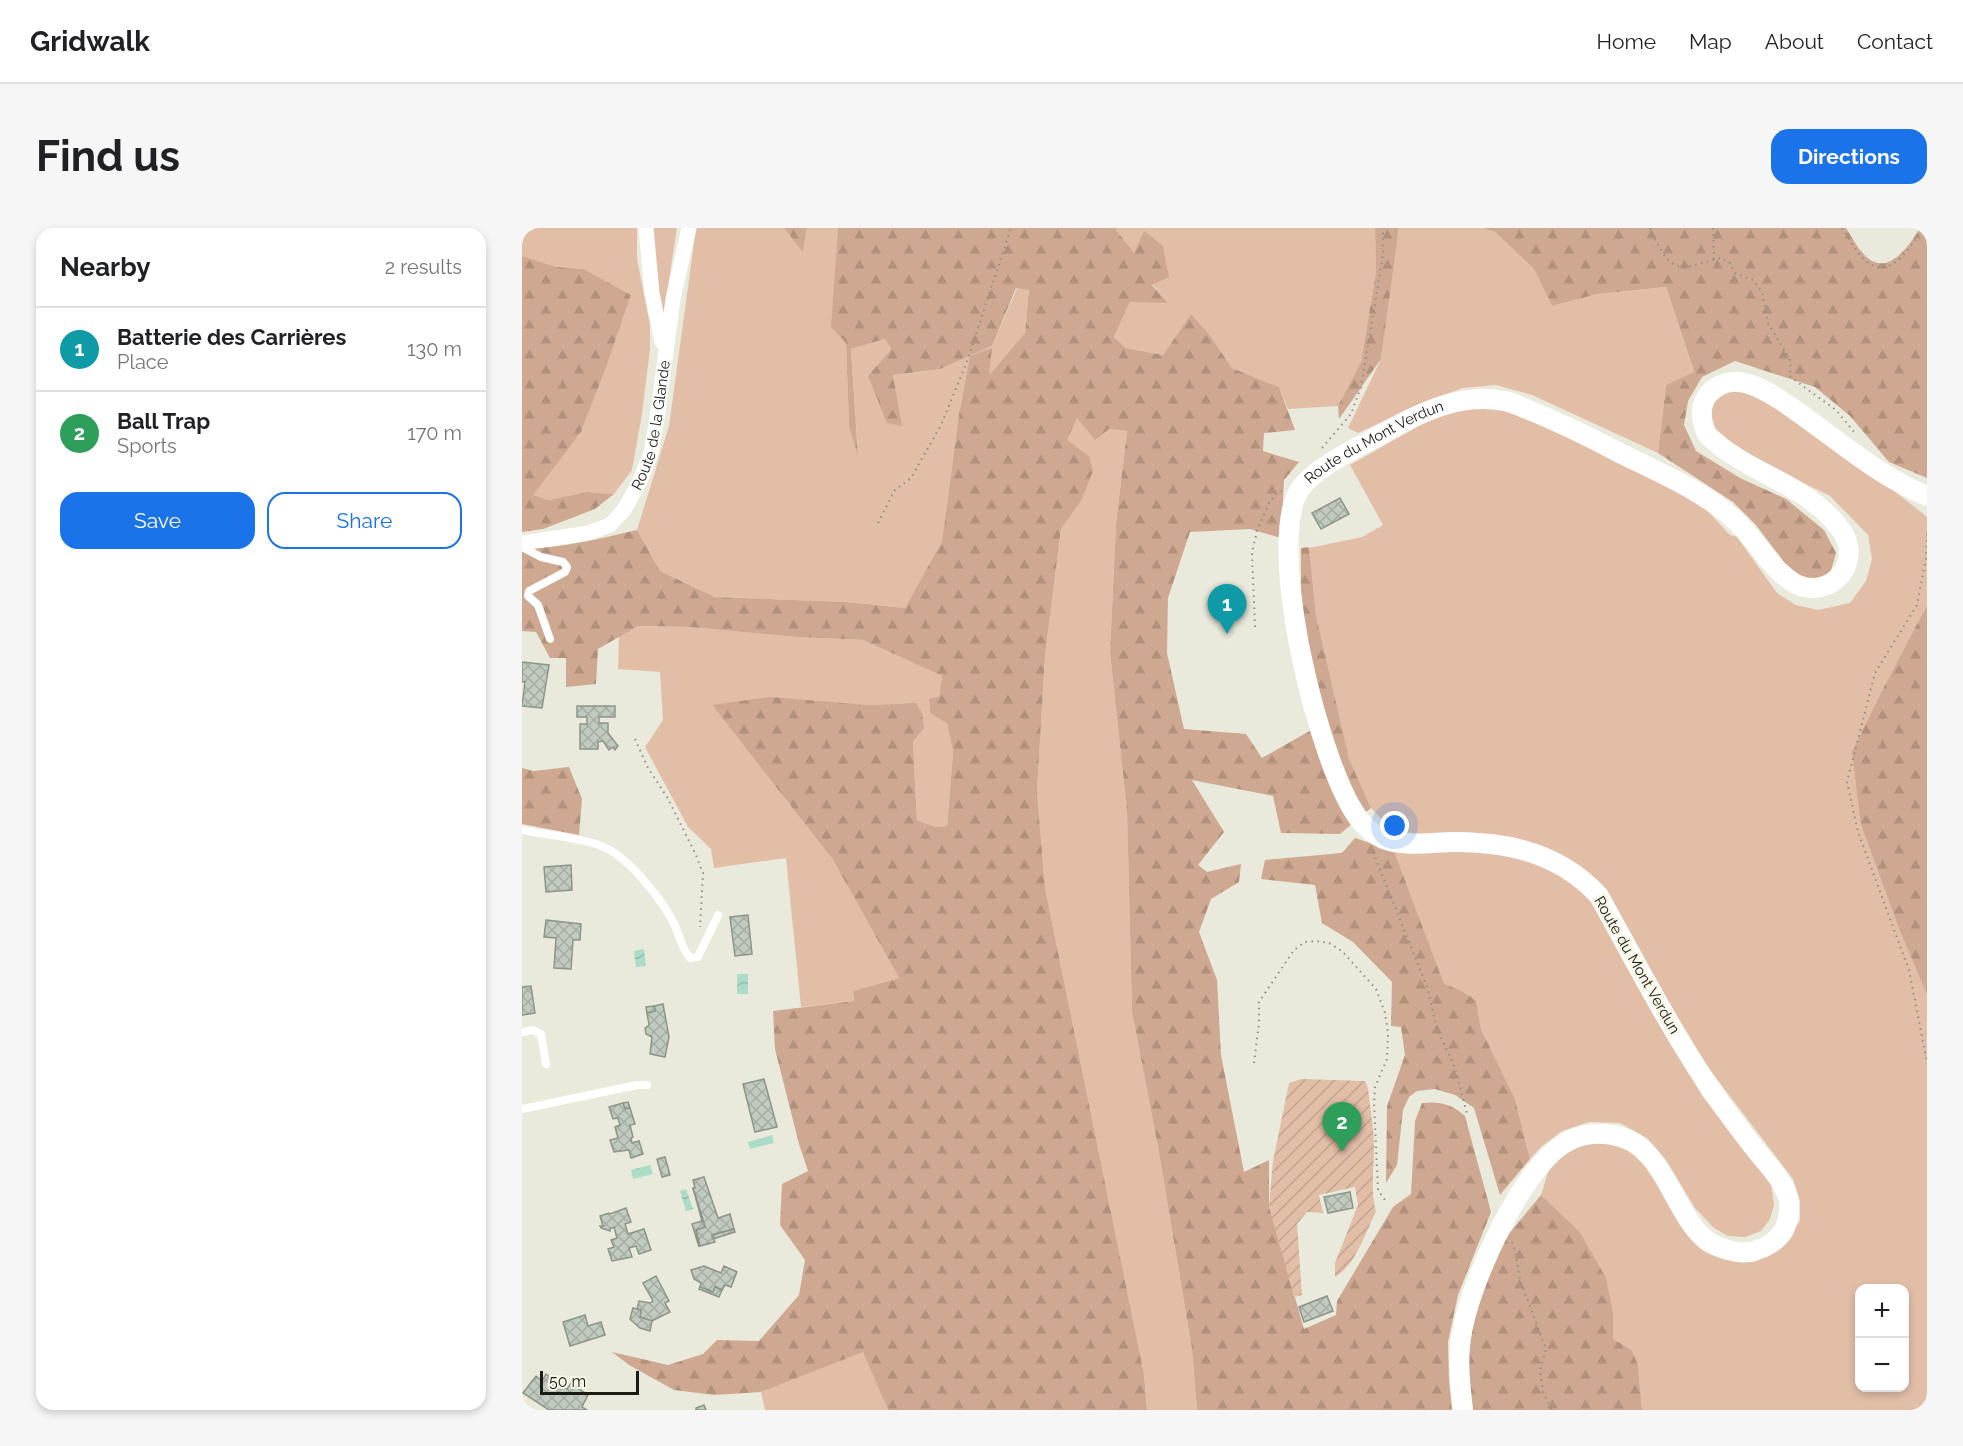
<!DOCTYPE html>
<meta charset="utf-8">
<style>
:root{--surface:#fff;--page:#f6f6f6;--text:#202124;--muted:#757577;--line:#e0e0e0;--accent:#1a73e8}
body{margin:0;font-family:Raleway,sans-serif;background:var(--page);color:var(--text)}
.controls{position:absolute;right:18px;bottom:18px;display:grid;overflow:hidden;border-radius:12px;box-shadow:0 3px 9px #0003}
.controls button{width:54px;height:54px;display:grid;place-items:center;padding:0;border:0;border-bottom:2px solid var(--line);background:var(--surface);color:var(--text);font:30px sans-serif}
.scale{position:absolute;left:18px;bottom:15px;width:99px;box-sizing:border-box;padding-left:6px;border:3px solid #1b1b16;border-top:0;font-size:16px;line-height:21px;white-space:nowrap;color:#1b1b16;-webkit-text-stroke:4px #f7f8e9;paint-order:stroke}
.you{position:absolute;left:873px;top:598px;width:21px;height:21px;margin:-15px;border:4px solid #fff;border-radius:50%;background:#1a73e8;box-shadow:0 0 0 9px #1a73e833}
.badge{display:grid;place-items:center;width:39px;height:39px;border-radius:50%;background:var(--accent);color:#fff;font-size:20px;font-weight:700}
.pin{position:absolute;translate:-50% -50px;filter:drop-shadow(0 2px 3px #0008)}
.pin::after{content:'';position:absolute;top:32px;width:21px;height:18px;background:inherit;clip-path:polygon(0 0,100% 0,50% 100%)}
.list{margin:0;padding:0;list-style:none}
h2{display:flex;justify-content:space-between;align-items:center;height:78px;margin:0;padding:0 24px;font-size:26px}
h2 small{font-size:20px;font-weight:400;color:var(--muted)}
.list li{display:grid;grid-template-columns:39px 1fr auto;gap:18px;align-items:center;box-sizing:border-box;height:84px;padding:0 24px;border-top:2px solid var(--line)}
.list b{display:block;font-size:22px;white-space:nowrap}
.list p{margin:0;font-size:20px;white-space:nowrap;color:var(--muted)}
.list em{font-size:20px;font-style:normal;color:var(--muted)}
.actions{display:flex;gap:12px;padding:18px 24px}
.actions a{flex:1;padding:14px 0;border:2px solid var(--accent);border-radius:18px;text-align:center;font-size:21px;color:var(--accent)}
.actions .main{background:var(--accent);color:#fff}
.map{position:relative;flex:none;width:1405px;height:1182px;overflow:hidden;border-radius:18px}
header{display:flex;align-items:center;gap:36px;box-sizing:border-box;height:84px;padding:0 30px;background:var(--surface);border-bottom:2px solid var(--line)}
header strong{font-size:28px}
nav{display:flex;gap:33px;margin-inline-start:auto;font-size:21px}
.intro{display:flex;align-items:center;justify-content:space-between;box-sizing:border-box;height:144px;padding:0 36px}
h1{margin:0;font-size:42px}
.button{padding:15px 27px;border-radius:18px;background:var(--accent);color:#fff;font-size:21px;font-weight:700}
main{display:flex;gap:36px;padding:0 36px}
aside{flex:1;background:var(--surface);border-radius:18px;box-shadow:0 3px 9px #0003}
.map>svg:first-child{display:block}
.grass{fill:#e2bea7;fill-rule:evenodd}
.forest{fill:url(#forest-firs)}
.garden{fill:url(#garden-furrows)}
.water{fill:url(#water-waves)}
.building{fill:url(#building-cross-hatch);stroke:#8c9589;stroke-width:1.5}
.lines{fill:none;stroke-linecap:round;stroke-linejoin:round}
.path{stroke:#8e8e84;stroke-width:2;stroke-dasharray:1.5 4.5;stroke-linecap:butt}
.service{stroke:#fff;stroke-width:8}
.minor{stroke:#fff;stroke-width:15}
.tertiary{stroke:#fff;stroke-width:20}
.labels{text-anchor:middle;dominant-baseline:central;stroke-width:6;stroke-linejoin:round;paint-order:stroke}
.street-label{font-size:15px;fill:#1b1b16;stroke:#f7f8e9}
</style>
<header>
<strong>Gridwalk</strong>
<nav><a>Home</a><a>Map</a><a>About</a><a>Contact</a></nav>
</header>
<div class="intro"><h1>Find us</h1><a class="button">Directions</a></div>
<main>
<aside>
<h2>Nearby<small>2 results</small></h2>
<ul class="list">
<li><span class="badge" style="background:#0f9aa8">1</span><div><b>Batterie des Carrières</b><p>Place</p></div><em>130 m</em></li>
<li><span class="badge" style="background:#2e9e5b">2</span><div><b>Ball Trap</b><p>Sports</p></div><em>170 m</em></li>
</ul>
<div class="actions"><a class="main">Save</a><a>Share</a></div>
</aside>
<div class="map">
<svg width="1405" height="1182" viewBox="0 0 1405 1182">
<defs>
<pattern id="forest-firs" width="22" height="20" patternUnits="userSpaceOnUse" patternTransform="scale(1.5)"><rect width="22" height="20" fill="#cfa891"/><path d="M5 1l3.5 6h-7zM16 11l3.5 6h-7z" fill="#b1907c"/></pattern>
<pattern id="garden-furrows" width="10" height="10" patternUnits="userSpaceOnUse" patternTransform="scale(1.5)"><rect width="10" height="10" fill="#e2bea7"/><path d="M-1 1l2-2M0 10L10 0M9 11l2-2" fill="none" stroke="#c1a38f"/></pattern>
<pattern id="water-waves" width="16" height="10" patternUnits="userSpaceOnUse" patternTransform="scale(1.5)"><rect width="16" height="10" fill="#acdbc7"/><path d="M0 5q4-4 8 0t8 0" fill="none" stroke="#93bbaa"/></pattern>
<pattern id="building-cross-hatch" width="8" height="8" patternUnits="userSpaceOnUse" patternTransform="scale(1.5)"><rect width="8" height="8" fill="#c1cabe"/><path d="M0 0l8 8M0 8l8-8" fill="none" stroke="#a5ada3"/></pattern>
</defs>
<rect width="100%" height="100%" fill="#e9eadc"/>
<g class="grass">
<path d="M0,0H115V31L128,97V121L120,186L110,242L92,266L64,264L27,272L10,267L59,204L84,140L109,67L62,41L35,39L0,28Z"/>
<path d="M130,0H155L141,91L131,25Z"/>
<path d="M174,0H262L281,23L285,0H316L315,24L324,115L327,199L336,224L329,121L363,111L369,121L346,148L379,198L371,147L418,141L470,118L495,60L507,62L503,105L466,148L448,129L437,186L420,313L383,380L324,374L193,369L138,343L115,302L147,198Z"/>
<path d="M595,0H853L854,44L839,134L816,178L766,181L757,159L710,140L687,106L669,86L641,127L604,120L592,109L608,74H645C625,52 612,26 594,2Z"/>
<path d="M876,0H960L973,4L1012,41L1030,78L1076,66L1144,59L1172,145L1144,157L1136,225L1010,167L974,157L941,160L908,172L836,205L826,200L859,131Z"/>
<path d="M1220,161C1283,196 1348,243 1405,289V377L1363,457L1339,597L1377,701L1405,767V1182H1120L1116,1137L1110,1122L1091,1111V1085L1057,1003L1019,967L1028,938L1046,922L1065,913L1092,915L1108,923L1123,938L1136,953L1179,1018L1200,1031L1231,1034L1260,1019L1278,993V973L1271,951L1169,817L1085,668L1032,624L1005,613L976,607L936,604L897,606L870,602L849,580L827,532L794,387L787,320L840,309L861,297L828,237L920,185L953,177L989,180L1062,214L1180,277L1208,307L1215,309L1255,365L1274,377L1296,382L1328,375L1344,353L1350,331L1346,307L1308,268L1220,225L1190,205L1188,171L1200,162ZM1338,1060H1382V1160H1338Z"/>
<path d="M555,190L587,201L605,203L594,295L588,425L605,583L610,784L636,919L670,1121L675,1182H625L622,1146L523,660L515,564L523,428L539,301L559,273L567,228L544,212Z"/>
<path d="M116,398L167,399L274,409L341,412L420,448L417,468L407,472L408,485L425,494L431,524L425,598L414,599L395,592L391,514L394,475L345,477H190L311,632L377,750L331,763L332,773L279,779L264,630L192,640L189,621L166,599L123,519L141,492L138,444L96,441L97,408Z"/>
<path d="M974,622L1028,638L1073,675L1181,869L1225,922L1249,955L1252,977L1248,991L1239,1003L1223,1009L1206,1008L1192,1000L1173,980L1144,932L1125,910L1098,895L1067,894L1040,903L1019,919L1008,931L993,871L959,801L954,772L940,763L922,757L872,623Z"/>
<path d="M341,1123L366,1182H243L239,1164Z"/>
</g>
<g class="forest">
<path d="M262,0H285L281,24Z"/>
<path d="M316,0H595L594,2L612,25L622,3L641,18L647,49L630,57L646,75L608,74L592,109L604,120L641,127L669,86L687,106L710,140L757,159L773,202L742,205L741,223L777,234L762,252L759,310L728,301L668,304L646,370L645,425L662,501L724,506L740,530L805,493L791,444L783,398L779,363V320L787,319L794,387L827,531L849,580L818,606L759,605L751,568L670,552L702,604L676,637L685,644L719,636L717,654L689,671L677,704L695,752L699,827L722,944L747,932V978L782,1101L814,1087L815,1073L871,979L889,966L893,893L900,875C917,873 930,876 943,888L969,984L936,1067L926,1114L927,1152L930,1182H675L670,1121L636,919L610,784L605,583L588,425L594,295L605,203L587,201L573,212L555,190L545,212L567,228L571,243L559,273L539,301L523,428L515,564L523,660L622,1146L625,1182H366L341,1124L239,1164L192,1167L152,1162L107,1137L90,1124L146,1137L181,1126L195,1112L237,1113L277,1067L283,1032L258,997L260,956L286,943L277,916L253,821L251,783L332,773L331,763L377,750L311,632L190,477L248,469L345,477L394,475L400,485L402,500L391,514L395,592L414,599L425,598L431,524L425,495L408,485L407,471L417,468L420,448L341,412L274,409L167,399L116,398L76,421L74,456L44,459V430H28L14,404L0,403V321C39,320 77,311 115,302L138,343L193,369L324,374L383,380L420,313L437,186L448,128L470,120L467,147L503,105L507,62L494,60L470,118L418,141L371,147L380,198L365,195L346,148L369,121L363,111L329,121L336,228L327,199L324,115L309,99Z"/>
<path d="M853,0H876V6L859,131L817,191L816,178L839,134L854,44Z"/>
<path d="M960,0H1324C1330,9 1338,25 1347,31C1368,47 1389,15 1398,0H1405V250L1367,234L1328,188L1293,159L1213,133L1180,149L1166,173L1162,197L1174,223L1218,250L1264,271L1302,302L1314,325L1308,346L1294,353L1279,349L1265,338L1234,297L1211,274L1136,225L1144,157L1172,144L1144,59L1076,66L1030,78L1012,41L973,4Z"/>
<path d="M0,28L35,39L62,41L109,67L84,140L59,204L11,267L27,272L64,264L92,266L73,281L21,301L0,304Z"/>
<path d="M1405,377V767L1377,701L1339,597L1330,524L1363,457Z"/>
<path d="M47,539L60,571L57,607L0,596V540L12,543Z"/>
<path d="M833,610L872,623L922,756L940,763L954,772L959,801L993,871L1008,931L978,967L952,880L933,867L913,861L895,863L887,869L881,882L875,937L864,955L865,878L883,827L879,799L869,798L870,754L831,714L800,695L793,657L739,651L743,632L820,625Z"/>
<path d="M1019,967L1057,1003L1084,1050L1091,1085V1111L1110,1122L1116,1137L1120,1182H950L946,1155V1111L958,1065L981,1013Z"/>
</g>
<path class="garden" d="M779,851L843,853L846,860C848,882 853,905 852,927C851,947 849,964 854,984C843,1005 834,1037 813,1049V1035L836,977L833,959L797,967L801,985L785,984L775,996L780,1067L772,1069L747,978L751,933L767,855Z"/>
<g class="water">
<path d="M122,721L124,738L114,739L112,723Z"/>
<rect x="215" y="746" width="11" height="20"/>
<path d="M250,907L252,915L228,921L226,914Z"/>
<path d="M128,937L131,946L111,951L109,942Z"/>
<path d="M164,961L171,981L164,983L158,963Z"/>
</g>
<g class="building">
<path d="M818,270L827,286L799,301L790,285Z"/>
<path d="M0,434L27,437L20,480L0,478L3,454H0Z"/>
<path d="M55,478H93V489H77V495H86V505L96,518L93,522L91,519L87,522L81,513L76,514V521H58V496H65V489H55Z"/>
<path d="M49,637L50,662L24,664L22,639Z"/>
<path d="M226,687L230,726L213,728L208,689Z"/>
<path d="M24,692L59,696L58,712H51L49,741L32,740L34,710L22,709Z"/>
<path d="M9,758L13,785L0,787V759Z"/>
<path d="M141,776L147,809L143,829L128,826L130,809L124,806L123,800L127,797L125,785L133,783L132,778Z"/>
<path d="M132,778L133,783L125,785L124,779Z"/>
<path d="M242,851L255,899L233,904L221,856Z"/>
<path d="M106,874L108,880L103,881L101,875Z"/>
<path d="M101,875L103,881L108,880L113,896L108,897L111,909L109,910L110,915L117,913L121,926L109,930L107,922L92,924L88,912L96,910L93,899L98,897L96,890L91,891L87,879Z"/>
<path d="M143,929L148,947L140,949L135,931Z"/>
<path d="M182,949L196,990L208,986L212,1001L190,1007L193,1014L178,1018L174,1002L183,999L171,960H173L171,952Z"/>
<path d="M171,960L183,999L174,1002L177,1019L170,996L180,993Z"/>
<path d="M828,964L831,980L806,985L802,969Z"/>
<path d="M104,980L109,994L103,996L106,1006L122,1001L129,1022L117,1026L114,1018L107,1020L110,1029L90,1033L86,1021L92,1019L89,1012L95,1010L92,999L88,1001V1003L79,1000L78,998H81L78,988L87,985L88,986Z"/>
<path d="M212,1001L213,1004L191,1011L190,1007Z"/>
<path d="M182,1038L199,1045L202,1038L215,1044L209,1059L203,1057L200,1062L193,1059L191,1064L178,1059L179,1055L172,1051L169,1042Z"/>
<path d="M134,1048L147,1073L143,1075L148,1084L130,1093L118,1089L119,1082L115,1081L117,1073L128,1075L131,1073L121,1055Z"/>
<path d="M178,1059L191,1064L193,1059L200,1062L197,1069L177,1061Z"/>
<path d="M805,1068L811,1083L782,1094L777,1079Z"/>
<path d="M111,1080L119,1082L118,1089L130,1093L128,1103L118,1100L108,1091Z"/>
<path d="M63,1087L66,1098L79,1094L83,1107L48,1118L41,1094Z"/>
<path d="M24,1146L45,1161L49,1155L66,1167L60,1179L65,1182H27L1,1165L14,1148L20,1153Z"/>
<path d="M182,1177L184,1182H174V1180Z"/>
</g>
<g class="lines">
<g class="path">
<path d="M1128,0C1130,8 1135,15 1139,22C1155,51 1174,34 1200,30L1208,35L1213,45L1231,52L1240,64L1246,95L1267,130L1269,140L1267,148L1314,182L1333,205"/>
<path d="M1191,0L1192,31"/>
<path d="M1320,0C1327,11 1335,26 1345,34C1369,53 1390,17 1401,0"/>
<path d="M800,220L829,186L839,159L861,27V0"/>
<path d="M356,295L373,262L389,250L419,197L444,136L489,0"/>
<path d="M1405,306L1404,330L1395,377L1353,445L1325,554L1336,604L1387,742L1405,834"/>
<path d="M733,399L730,325L735,303L747,275L755,265L760,263"/>
<path d="M113,511L126,540L145,569L173,625L181,645L178,699"/>
<path d="M851,624L905,759L915,801L933,840L945,886"/>
<path d="M732,835L737,795V774L772,722L783,714L794,713L807,715L820,723L854,761L863,785L866,805L865,831L853,859L852,875L856,962L865,975"/>
<path d="M990,1014L994,1027L998,1052L1024,1121L1018,1143L1021,1164L1030,1182"/>
</g>
<g class="service">
<path d="M0,319L19,329L41,334L45,339L43,344L7,363L6,368L16,377L28,411"/>
<path d="M0,602C25,607 53,609 77,617C104,626 134,665 148,688C157,702 157,717 168,730L176,729L196,687"/>
<path d="M0,804L11,802L19,806L24,836"/>
<path d="M0,881L115,857H125"/>
</g>
<g class="minor">
<path d="M124,0L130,65L140,114"/>
<path id="s1" d="M0,315L66,305L88,297L102,282L117,255L129,225L136,184L151,71L167,0"/>
</g>
<path class="tertiary" id="s2" d="M941,1182C938,1156 935,1130 940,1104C948,1055 999,941 1043,915C1057,906 1073,904 1090,907C1142,914 1149,983 1184,1012C1190,1017 1199,1020 1206,1022C1216,1025 1225,1026 1235,1022C1245,1019 1256,1012 1262,1002C1266,994 1269,978 1266,969C1260,951 1245,936 1233,921C1216,899 1199,877 1184,854C1145,795 1112,731 1077,668C1048,636 1012,621 969,616C958,615 946,614 934,614C912,614 886,619 864,612C854,609 843,599 837,591C798,541 742,316 778,261C794,238 841,217 865,203C901,183 940,165 982,173C990,174 999,179 1007,182C1037,194 1065,208 1094,223C1135,244 1181,262 1215,294C1234,312 1252,346 1276,357C1302,368 1331,347 1326,318C1324,306 1316,298 1308,289C1278,257 1232,245 1198,218C1195,215 1187,209 1185,206C1183,204 1180,191 1180,189C1177,163 1204,148 1227,156C1247,163 1263,175 1280,187C1319,215 1360,250 1405,268"/>
</g>
<g class="labels">
<g class="street-label">
<text stroke="none"><textPath href="#s1" startOffset="201">Route de la Glande</textPath></text>
<text stroke="none"><textPath href="#s2" startOffset="1665">Route du Mont Verdun</textPath></text>
<text transform="translate(1115 737) rotate(60)">Route du Mont Verdun</text>
</g>
</g>
</svg>
<div class="controls">
<button>+</button>
<button>−</button>
</div>
<div class="scale">50 m</div>
<div class="you"></div>
<div class="pin badge" style="left:705px;top:406px;background:#0f9aa8">1</div>
<div class="pin badge" style="left:820px;top:924px;background:#2e9e5b">2</div>
</div>
</main>
